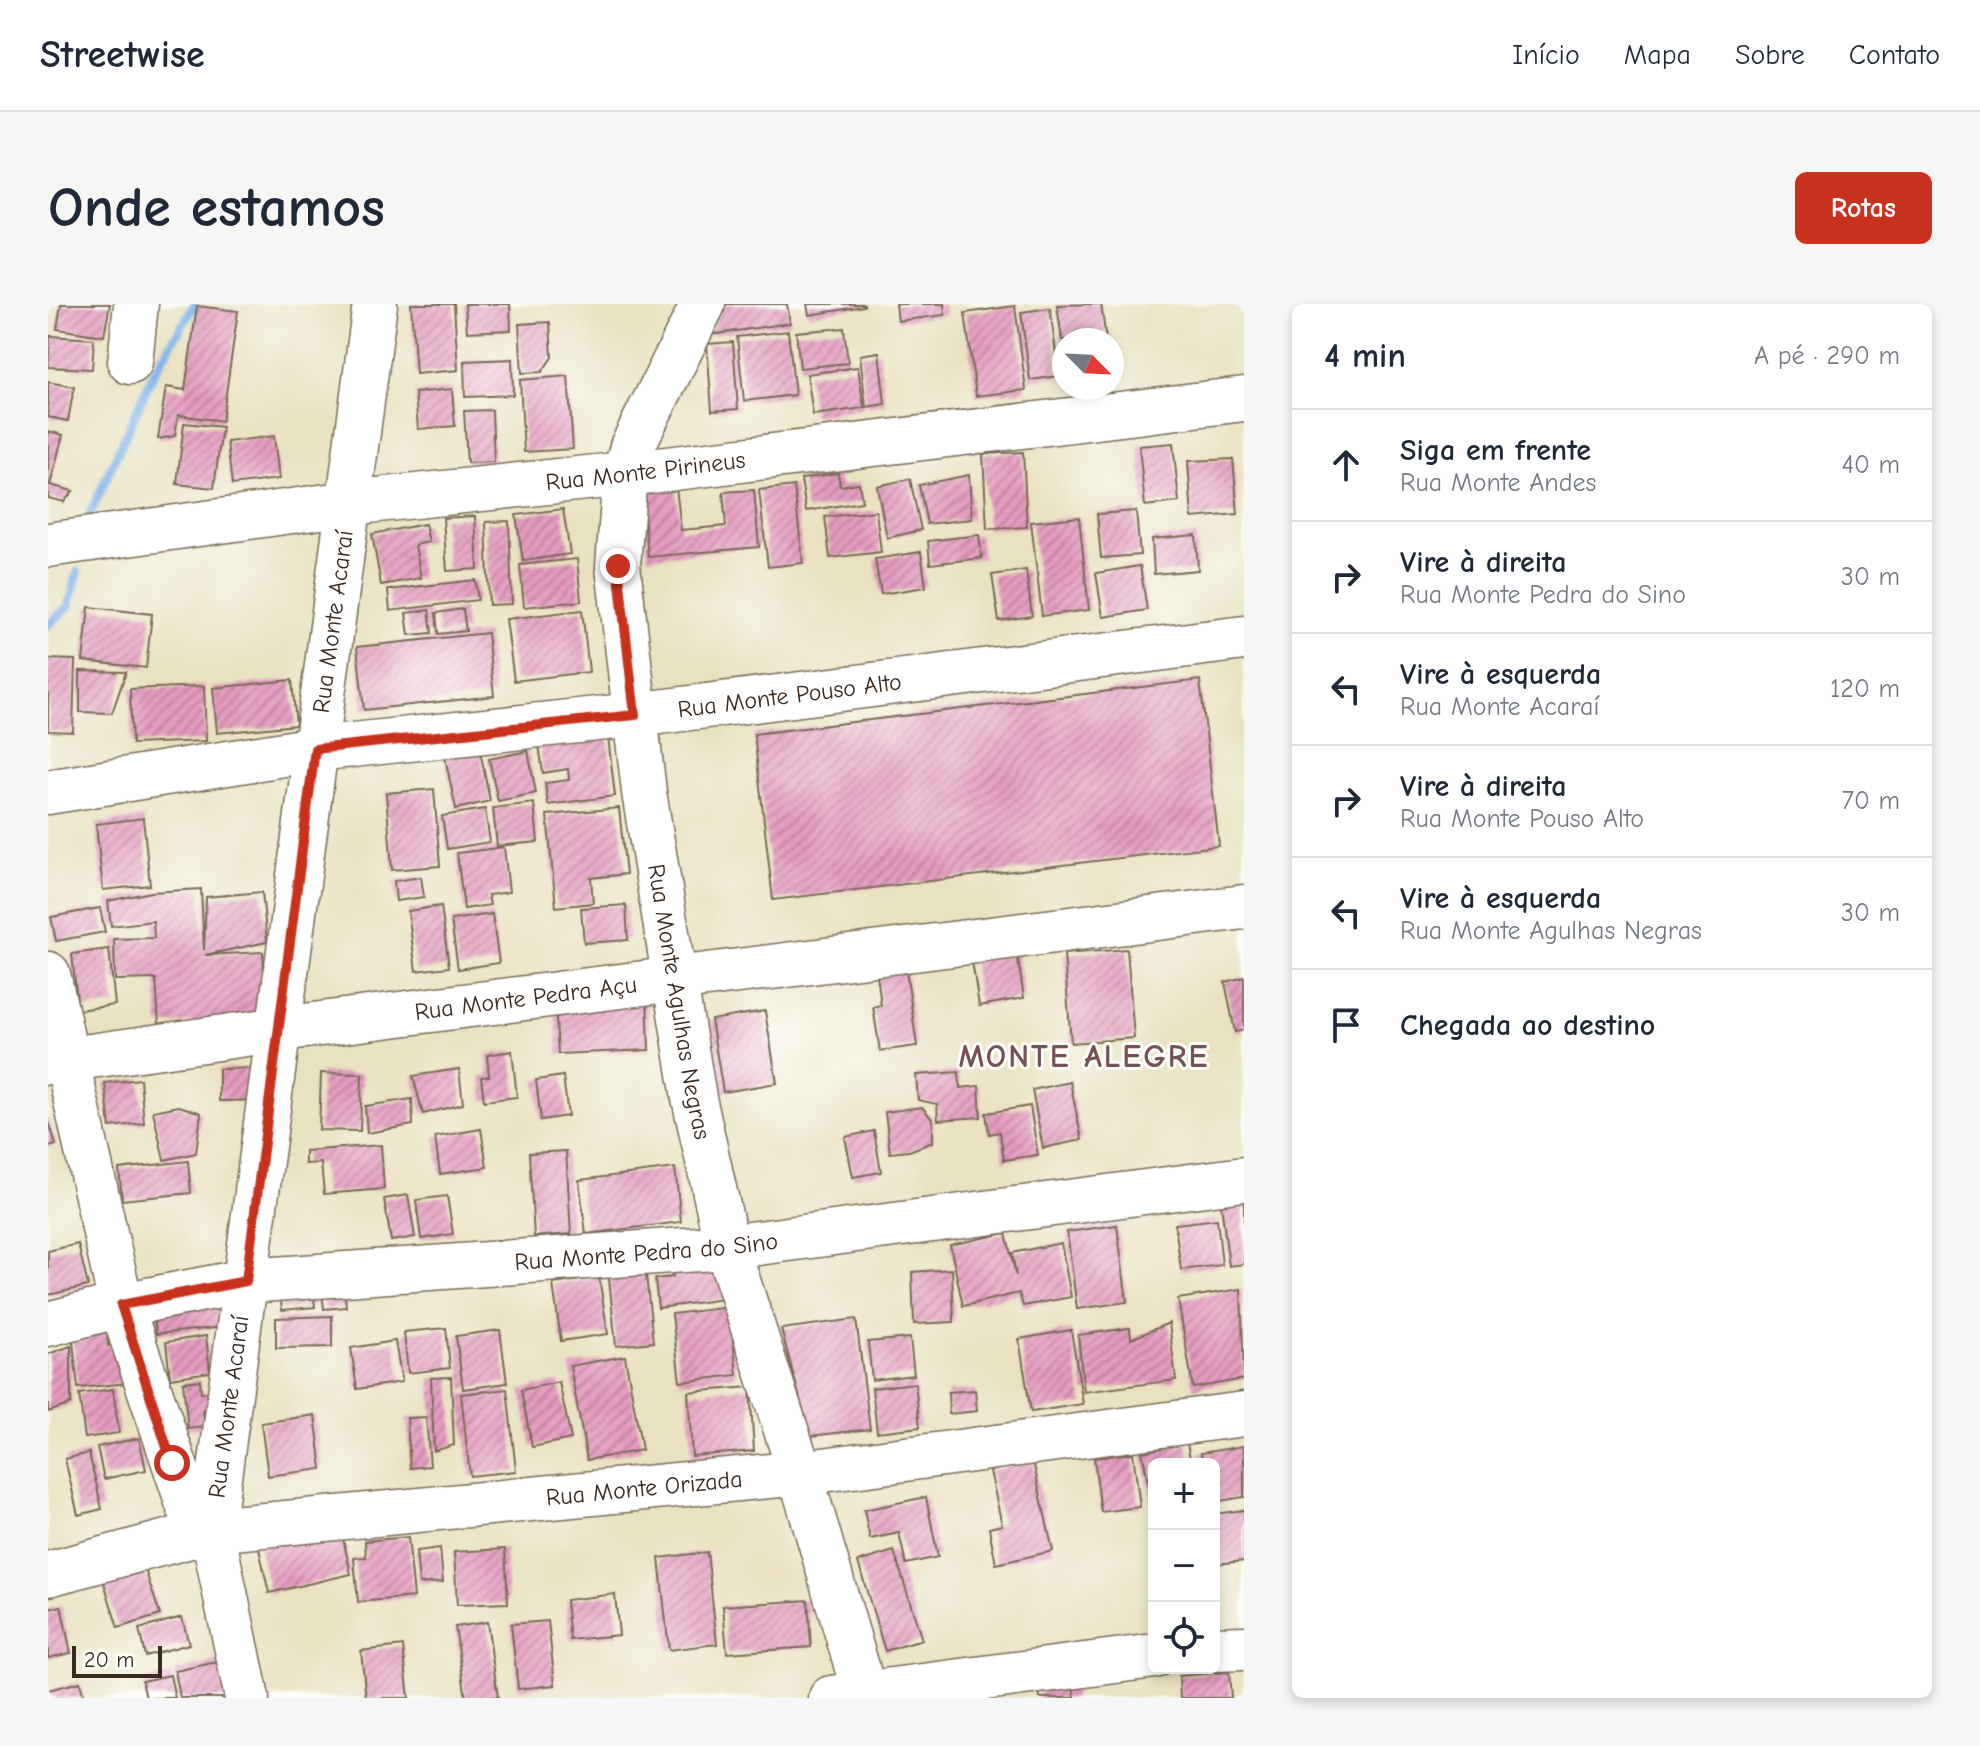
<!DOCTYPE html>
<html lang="pt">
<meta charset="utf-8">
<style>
:root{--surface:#fff;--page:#f6f6f7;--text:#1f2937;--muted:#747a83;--line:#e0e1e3;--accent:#c8321e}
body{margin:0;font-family:"Comic Neue",sans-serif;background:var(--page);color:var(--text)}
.controls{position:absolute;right:24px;bottom:24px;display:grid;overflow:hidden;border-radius:12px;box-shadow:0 4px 12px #0003}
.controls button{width:72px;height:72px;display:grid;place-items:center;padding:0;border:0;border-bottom:2px solid var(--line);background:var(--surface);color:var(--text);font:40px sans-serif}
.compass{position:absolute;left:1004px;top:24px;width:72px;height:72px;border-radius:50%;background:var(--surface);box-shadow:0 4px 12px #0003;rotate:114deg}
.scale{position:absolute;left:24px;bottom:20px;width:90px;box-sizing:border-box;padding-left:8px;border:4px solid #3b2a1e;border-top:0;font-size:22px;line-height:28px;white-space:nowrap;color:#3b2a1e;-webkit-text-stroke:6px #fdfcf7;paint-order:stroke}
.stop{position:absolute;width:24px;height:24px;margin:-18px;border:6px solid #c8321e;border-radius:50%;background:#fff}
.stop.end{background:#c8321e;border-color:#fff;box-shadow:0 2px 8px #0008}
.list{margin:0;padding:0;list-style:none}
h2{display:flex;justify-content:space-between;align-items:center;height:104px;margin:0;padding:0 32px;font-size:34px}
h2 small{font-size:26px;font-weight:400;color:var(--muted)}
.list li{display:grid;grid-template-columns:52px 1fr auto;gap:24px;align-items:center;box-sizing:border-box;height:112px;padding:0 32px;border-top:2px solid var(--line)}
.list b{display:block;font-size:30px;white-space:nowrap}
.list p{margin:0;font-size:26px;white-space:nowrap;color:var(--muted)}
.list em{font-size:26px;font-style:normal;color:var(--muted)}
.icon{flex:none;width:44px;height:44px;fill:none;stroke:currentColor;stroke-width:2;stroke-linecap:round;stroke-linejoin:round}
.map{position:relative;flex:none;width:1196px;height:1394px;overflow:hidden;border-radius:12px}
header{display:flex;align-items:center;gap:48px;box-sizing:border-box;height:112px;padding:0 40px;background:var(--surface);border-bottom:2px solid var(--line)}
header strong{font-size:38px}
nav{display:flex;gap:44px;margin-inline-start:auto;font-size:28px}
.intro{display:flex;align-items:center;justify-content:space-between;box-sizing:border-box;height:192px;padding:0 48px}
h1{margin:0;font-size:56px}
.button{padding:20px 36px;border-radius:12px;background:var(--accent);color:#fff;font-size:28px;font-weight:700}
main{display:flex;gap:48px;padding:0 48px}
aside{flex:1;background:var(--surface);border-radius:12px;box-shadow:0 4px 12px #0003}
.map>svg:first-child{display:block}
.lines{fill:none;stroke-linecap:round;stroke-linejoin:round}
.stream{stroke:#7db2eb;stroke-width:9}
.building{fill:url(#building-hatch)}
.minor-casing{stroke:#786a57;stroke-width:47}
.minor{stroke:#fff;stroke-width:44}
.route{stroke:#c8321e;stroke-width:10}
.labels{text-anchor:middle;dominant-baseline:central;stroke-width:6;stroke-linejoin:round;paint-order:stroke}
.street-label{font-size:24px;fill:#3b2a1e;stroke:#fdfcf7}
.district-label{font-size:32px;font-weight:bold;letter-spacing:2px;fill:#765257;stroke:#fdfcf7}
</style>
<header>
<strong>Streetwise</strong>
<nav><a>Início</a><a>Mapa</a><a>Sobre</a><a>Contato</a></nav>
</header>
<div class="intro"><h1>Onde estamos</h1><a class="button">Rotas</a></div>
<main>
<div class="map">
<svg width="1196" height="1394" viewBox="0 0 1196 1394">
<defs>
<pattern id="building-hatch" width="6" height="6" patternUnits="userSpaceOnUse" patternTransform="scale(2)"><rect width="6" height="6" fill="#e59cc1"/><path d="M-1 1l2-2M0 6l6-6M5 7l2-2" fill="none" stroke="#bb7f9c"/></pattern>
</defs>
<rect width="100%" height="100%" fill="#fdfcf7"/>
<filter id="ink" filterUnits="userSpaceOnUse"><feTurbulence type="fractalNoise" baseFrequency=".0125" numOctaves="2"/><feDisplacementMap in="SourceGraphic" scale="16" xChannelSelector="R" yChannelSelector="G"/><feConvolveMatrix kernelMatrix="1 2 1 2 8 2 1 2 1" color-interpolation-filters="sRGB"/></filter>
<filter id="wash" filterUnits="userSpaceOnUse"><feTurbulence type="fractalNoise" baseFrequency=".006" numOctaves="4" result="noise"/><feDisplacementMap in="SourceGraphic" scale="32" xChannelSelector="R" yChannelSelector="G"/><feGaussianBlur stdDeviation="1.8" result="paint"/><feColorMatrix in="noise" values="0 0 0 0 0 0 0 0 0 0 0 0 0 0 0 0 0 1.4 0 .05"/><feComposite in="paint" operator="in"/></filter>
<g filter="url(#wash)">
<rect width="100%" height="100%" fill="#e9e2c1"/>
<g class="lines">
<g class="stream">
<path d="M38,219L106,68L146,2"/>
<path d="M0,321L21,302L30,268"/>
</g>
</g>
<g id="blocks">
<g class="building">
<path d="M13,0H62L56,32L9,25Z"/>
<path d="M363,0H406L410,66L368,70Z"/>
<path d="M417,0H462L463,26L419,28Z"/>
<path d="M674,0H739L742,19L661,31Z"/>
<path d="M759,0H816V2L761,11Z"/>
<path d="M848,0H896L897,11L850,17Z"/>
<path d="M1053,0L1058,36H1014L1009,1Z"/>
<path d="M149,2L190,7L174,117L130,111L127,132L110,135L118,83L137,86Z"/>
<path d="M967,2L978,86L928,92L917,9Z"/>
<path d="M1002,4L1011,72L982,76L973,8Z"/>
<path d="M502,18L504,53L494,68L474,69L471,20Z"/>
<path d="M796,24L800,59L752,64L748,28Z"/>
<path d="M740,27L747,91L696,97L689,33Z"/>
<path d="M2,32L46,35L44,65L0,63Z"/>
<path d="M685,38L690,105L664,107L659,40Z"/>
<path d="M831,48L837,100L818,103L812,51Z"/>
<path d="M464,55L465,91L417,93L416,57Z"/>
<path d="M810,63L816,104L765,111L759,70Z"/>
<path d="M520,72L525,145L476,148L472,76Z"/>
<path d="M0,78L26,83L20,117L0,113Z"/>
<path d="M404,85L407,122L370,125L367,89Z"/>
<path d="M444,106L446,158L419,159L416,107Z"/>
<path d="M136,119L174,123L166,184L129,180Z"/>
<path d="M0,127L15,131L2,181L25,187L16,198L0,194Z"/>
<path d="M226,132L231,175L184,181L179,138Z"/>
<path d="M1125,139L1131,198L1097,202L1091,142Z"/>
<path d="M975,148L979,223L939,225L935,150Z"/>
<path d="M1185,155L1190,210L1144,214L1140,157Z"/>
<path d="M790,169L792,182L811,179L814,198L758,207L753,175Z"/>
<path d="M921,171L924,215L879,220L871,181Z"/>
<path d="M862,175L873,226L839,234L829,182Z"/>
<path d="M746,182L755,259L720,263L711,186Z"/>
<path d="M628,183L633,226L678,222L675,188L706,186L711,243L600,253L594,187Z"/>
<path d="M515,205L522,250L475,257L468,211Z"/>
<path d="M828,207L833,248L782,254L777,213Z"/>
<path d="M1088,207L1092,251L1053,254L1049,210Z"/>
<path d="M427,212L430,265L399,267L395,214Z"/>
<path d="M1031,213L1041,306L994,312L983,218Z"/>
<path d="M461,217L464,300L441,301L438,218Z"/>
<path d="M377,220L381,238L367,241L373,274L333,281L324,230Z"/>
<path d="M931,231L934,254L882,260L880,237Z"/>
<path d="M1148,231L1150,266L1106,270L1104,235Z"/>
<path d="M873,248L878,283L833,290L827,255Z"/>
<path d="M529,255L533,297L476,303L472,261Z"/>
<path d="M1092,262L1099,306L1055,313L1048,269Z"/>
<path d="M978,266L984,312L951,317L944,271Z"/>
<path d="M427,276L430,296L342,307L340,286Z"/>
<path d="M41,303L104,310L98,364L35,357Z"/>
<path d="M415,305L418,327L390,330L388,309Z"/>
<path d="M381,306L384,329L361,331L358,309Z"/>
<path d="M534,306L541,368L466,377L458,315Z"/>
<path d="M439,329L446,392L316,406L309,343Z"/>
<path d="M0,355L27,356L25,428L0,427Z"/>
<path d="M32,367L78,368L64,409L32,408Z"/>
<path d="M244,376L248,421L169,429L165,384Z"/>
<path d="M1152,376L1171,542L725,596L706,430Z"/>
<path d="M156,382L158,437L84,440L82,385Z"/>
<path d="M559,424L567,492L500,501L497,479L521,476L520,465L495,469L490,434Z"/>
<path d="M431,441L442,497L408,505L396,449Z"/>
<path d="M480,447L488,489L450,497L441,455Z"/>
<path d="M386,485L392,562L344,566L338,489Z"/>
<path d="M486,499L490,538L449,542L445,504Z"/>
<path d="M571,504L578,570L543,574L545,599L508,603L499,511Z"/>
<path d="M437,505L442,538L399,545L394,512Z"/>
<path d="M95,514L102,581L55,586L48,520Z"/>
<path d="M456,543L461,588L440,591L442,601L416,605L409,549Z"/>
<path d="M373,573L376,593L348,597L346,577Z"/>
<path d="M153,585L156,646L158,593L214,588L219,638L157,651L215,648L219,715L111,721L108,675L67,676L66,635L106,634L105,617L63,622L60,597L103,588Z"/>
<path d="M578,601L580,636L536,639L533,604Z"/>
<path d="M393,602L401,663L368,667L360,607Z"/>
<path d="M52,604L57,628L8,637L3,613Z"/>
<path d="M444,610L451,659L410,665L403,616Z"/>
<path d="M61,645L67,701L30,706L24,650Z"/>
<path d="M1079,645L1086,734L1023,739L1016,650Z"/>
<path d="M969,649L976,694L931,702L924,657Z"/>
<path d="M858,666L869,742L832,747L825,703L833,701L829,670Z"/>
<path d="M1196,673V726L1187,728L1177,678Z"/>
<path d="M599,693L601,746L510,750L507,697Z"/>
<path d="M717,707L729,779L675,788L663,716Z"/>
<path d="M464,747L469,793L436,797L433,773L441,772L439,751Z"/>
<path d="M213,764L214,796L171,797V765Z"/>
<path d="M411,765L415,800L375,810L365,772Z"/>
<path d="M911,768L912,784L931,782L933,813L890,816L889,800L870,796L868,771Z"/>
<path d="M273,769L314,770L312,827L271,826Z"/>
<path d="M515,772L520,812L493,816L488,776Z"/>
<path d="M92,775L96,819L62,823L57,779Z"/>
<path d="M1022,778L1034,836L995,844L984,786Z"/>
<path d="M364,795L365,821L319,829L317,802Z"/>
<path d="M131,802L153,809L148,849L116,856L105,807Z"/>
<path d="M982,802L990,851L956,856L952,828L941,830L938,809Z"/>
<path d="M874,803L885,816V838L861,847L842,849L837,808Z"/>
<path d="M0,814L8,841L0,843Z"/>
<path d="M433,825L439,863L392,870L387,833Z"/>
<path d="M826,827L833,868L805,873L797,833Z"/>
<path d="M333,841L336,885L276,890L273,859L257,860V847Z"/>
<path d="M518,847L523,930L486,933L481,849Z"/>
<path d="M140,857L143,889L74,896L71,865Z"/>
<path d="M627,864L633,918L538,930L531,876Z"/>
<path d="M360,891L367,933L343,937L336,895Z"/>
<path d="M399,892L405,930L373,935L368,896Z"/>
<path d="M1196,897V960L1181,962L1173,900Z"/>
<path d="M1169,915L1174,961L1133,966L1127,920Z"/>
<path d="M1069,921L1079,998L1029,1005L1019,928Z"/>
<path d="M958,929L968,972L964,949L1013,939L1023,993L975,1002L971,989L915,1002L902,941Z"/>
<path d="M30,940L40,982L0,991V947Z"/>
<path d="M670,951L676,995L610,1004L607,975L625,973L623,958Z"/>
<path d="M597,961L605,1038L568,1042L560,965Z"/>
<path d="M904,965L906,1018L866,1020L864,968Z"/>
<path d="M551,973L560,1030L513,1037L505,980Z"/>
<path d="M296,977L298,1003L276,1005L273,980Z"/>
<path d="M265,984L267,1003L234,1006L232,987Z"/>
<path d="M1193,985L1196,1075L1145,1084L1130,995Z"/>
<path d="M183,996L185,1022L108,1030L105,1004Z"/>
<path d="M681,1003L689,1071L632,1078L624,1010Z"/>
<path d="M284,1012V1043L228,1044V1014Z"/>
<path d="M808,1015L822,1125L762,1132L733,1025Z"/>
<path d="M1121,1019L1128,1076L1036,1088L1030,1031L1082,1024L1083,1035Z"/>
<path d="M398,1024L402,1064L360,1069L356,1028Z"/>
<path d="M59,1025L60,1042L76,1040L80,1079L30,1084L24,1029Z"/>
<path d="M452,1026L459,1079L415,1085L408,1032Z"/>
<path d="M1023,1026L1035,1100L983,1108L971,1035Z"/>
<path d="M158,1032L162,1068L122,1074L118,1038Z"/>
<path d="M862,1034L866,1071L824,1076L820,1038Z"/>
<path d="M347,1037L354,1078L309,1085L303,1044Z"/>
<path d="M23,1042V1100L0,1108V1050Z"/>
<path d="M577,1052L594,1146L539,1156L522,1062Z"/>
<path d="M403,1073L406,1141L386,1147L383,1074Z"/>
<path d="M152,1076L153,1089L161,1088L163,1104L155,1105L157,1123L140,1125L135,1078Z"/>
<path d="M511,1078L523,1135L484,1143L473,1086Z"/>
<path d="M867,1079L872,1123L829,1128L824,1084Z"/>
<path d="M702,1083L706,1147L644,1152L640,1088Z"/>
<path d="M65,1085L71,1129L37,1134L31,1090Z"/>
<path d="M459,1085L468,1167L422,1172L413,1090Z"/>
<path d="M927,1086L929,1107L901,1110L900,1088Z"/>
<path d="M267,1111L274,1165L220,1172L213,1119Z"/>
<path d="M378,1113L382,1162L362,1164L359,1114Z"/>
<path d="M91,1134L98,1166L56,1175L49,1143Z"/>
<path d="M1139,1139L1143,1160H1106L1105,1201L1094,1148Z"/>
<path d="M1196,1142V1193L1166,1198V1160H1155L1153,1149Z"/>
<path d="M41,1149L54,1205L30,1211L17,1155Z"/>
<path d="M1085,1149L1092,1203L1053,1208L1046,1154Z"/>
<path d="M985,1157L1005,1247L948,1260L941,1224L954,1221L942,1167Z"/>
<path d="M878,1193L890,1253L858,1260L851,1229L822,1235L816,1206Z"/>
<path d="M1196,1206V1257L1168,1260L1166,1210Z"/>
<path d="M292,1221L303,1270L221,1289L210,1240Z"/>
<path d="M360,1233L366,1293L310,1298L306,1254L318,1253L317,1237Z"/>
<path d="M392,1244L395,1278L371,1280L368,1247Z"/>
<path d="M457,1245L460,1299L409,1301L406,1248Z"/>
<path d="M846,1247L874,1336L837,1347L810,1258Z"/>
<path d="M659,1248L669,1340L621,1346L611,1254Z"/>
<path d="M95,1259L112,1311L70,1324L54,1272Z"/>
<path d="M567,1290L571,1331L522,1336L518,1296Z"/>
<path d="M760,1296L763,1343L679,1349L675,1302Z"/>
<path d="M13,1302L23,1349L0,1354V1305Z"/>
<path d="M134,1313L141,1340L97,1352L91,1325Z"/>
<path d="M500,1317L507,1381L470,1385L463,1320Z"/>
<path d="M439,1318L450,1393L418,1394L407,1323Z"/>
<path d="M355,1342L361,1394H318L313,1347Z"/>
<path d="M174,1357L182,1394H132L127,1367Z"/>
<path d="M1181,1368L1183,1394H1132L1131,1372Z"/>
<path d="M122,1371L127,1394H98L94,1377Z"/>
<path d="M32,1378L36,1394H0V1386Z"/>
<path d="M1025,1381L1027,1394H992L991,1386Z"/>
</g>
</g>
</g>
<g filter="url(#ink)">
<use href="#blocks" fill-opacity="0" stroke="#786a57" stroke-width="2"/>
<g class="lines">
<g class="minor-casing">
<g id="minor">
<path id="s1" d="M655,0L584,143L577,170L570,262L596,488L646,794L679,943L752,1169L818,1394"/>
<path d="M82,58L88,0"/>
<path id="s2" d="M0,241L301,199L577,170L1196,95"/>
<path id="s3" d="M0,488L267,445L587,411L1196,334"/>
<path d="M0,670L73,1001L141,1203L164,1226"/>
<path id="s4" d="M0,758L233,725L1196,603"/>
<path id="s5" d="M0,1020L73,1001L198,977L679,943L1196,875"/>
<path id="s6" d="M0,1270L164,1226L752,1169L1196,1110"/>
<path d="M1166,1345L1196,1344"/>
<path id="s7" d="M199,1394L164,1226L327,0"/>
<path d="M783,1394L1106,1352"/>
</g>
</g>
<use href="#minor" class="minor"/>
</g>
</g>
<g class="lines" filter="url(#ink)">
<path class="route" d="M124,1159L73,1001L198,977L267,445L587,411L570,262"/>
</g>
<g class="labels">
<g class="street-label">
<text stroke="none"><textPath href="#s2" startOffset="602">Rua Monte Pirineus</textPath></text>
<text stroke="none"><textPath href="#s7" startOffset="1088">Rua Monte Acaraí</textPath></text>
<text stroke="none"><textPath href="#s3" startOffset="748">Rua Monte Pouso Alto</textPath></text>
<text stroke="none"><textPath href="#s4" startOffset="482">Rua Monte Pedra Açu</textPath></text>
<text stroke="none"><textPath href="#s1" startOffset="720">Rua Monte Agulhas Negras</textPath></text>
<text stroke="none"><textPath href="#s5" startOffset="604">Rua Monte Pedra do Sino</textPath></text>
<text stroke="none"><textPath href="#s7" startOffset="296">Rua Monte Acaraí</textPath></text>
<text stroke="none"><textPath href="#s6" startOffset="604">Rua Monte Orizada</textPath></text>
</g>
<g class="district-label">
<text x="1036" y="752">MONTE ALEGRE</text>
</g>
</g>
</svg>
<div class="controls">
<button>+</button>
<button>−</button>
<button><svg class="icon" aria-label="locate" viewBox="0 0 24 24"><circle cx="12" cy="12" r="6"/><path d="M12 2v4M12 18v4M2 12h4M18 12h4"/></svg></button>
</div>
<svg class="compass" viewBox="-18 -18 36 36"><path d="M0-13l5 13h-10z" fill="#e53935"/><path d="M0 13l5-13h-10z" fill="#747a83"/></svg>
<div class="scale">20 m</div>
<div class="stop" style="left:124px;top:1159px"></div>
<div class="stop end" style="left:570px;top:262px"></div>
</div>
<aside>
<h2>4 min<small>A pé · 290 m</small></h2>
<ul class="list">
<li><svg class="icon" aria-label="ahead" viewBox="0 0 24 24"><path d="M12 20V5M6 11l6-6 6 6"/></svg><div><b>Siga em frente</b><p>Rua Monte Andes</p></div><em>40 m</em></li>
<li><svg class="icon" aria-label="right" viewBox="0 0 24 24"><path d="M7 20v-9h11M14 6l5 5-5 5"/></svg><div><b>Vire à direita</b><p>Rua Monte Pedra do Sino</p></div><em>30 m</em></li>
<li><svg class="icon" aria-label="left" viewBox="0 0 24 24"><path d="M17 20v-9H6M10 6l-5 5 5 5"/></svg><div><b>Vire à esquerda</b><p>Rua Monte Acaraí</p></div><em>120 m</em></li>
<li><svg class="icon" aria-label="right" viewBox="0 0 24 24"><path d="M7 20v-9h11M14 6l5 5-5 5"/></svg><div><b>Vire à direita</b><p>Rua Monte Pouso Alto</p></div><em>70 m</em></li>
<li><svg class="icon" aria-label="left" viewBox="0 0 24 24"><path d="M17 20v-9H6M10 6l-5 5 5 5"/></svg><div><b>Vire à esquerda</b><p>Rua Monte Agulhas Negras</p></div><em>30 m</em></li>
<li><svg class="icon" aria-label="arrive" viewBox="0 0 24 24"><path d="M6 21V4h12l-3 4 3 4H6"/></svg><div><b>Chegada ao destino</b></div></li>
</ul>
</aside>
</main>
